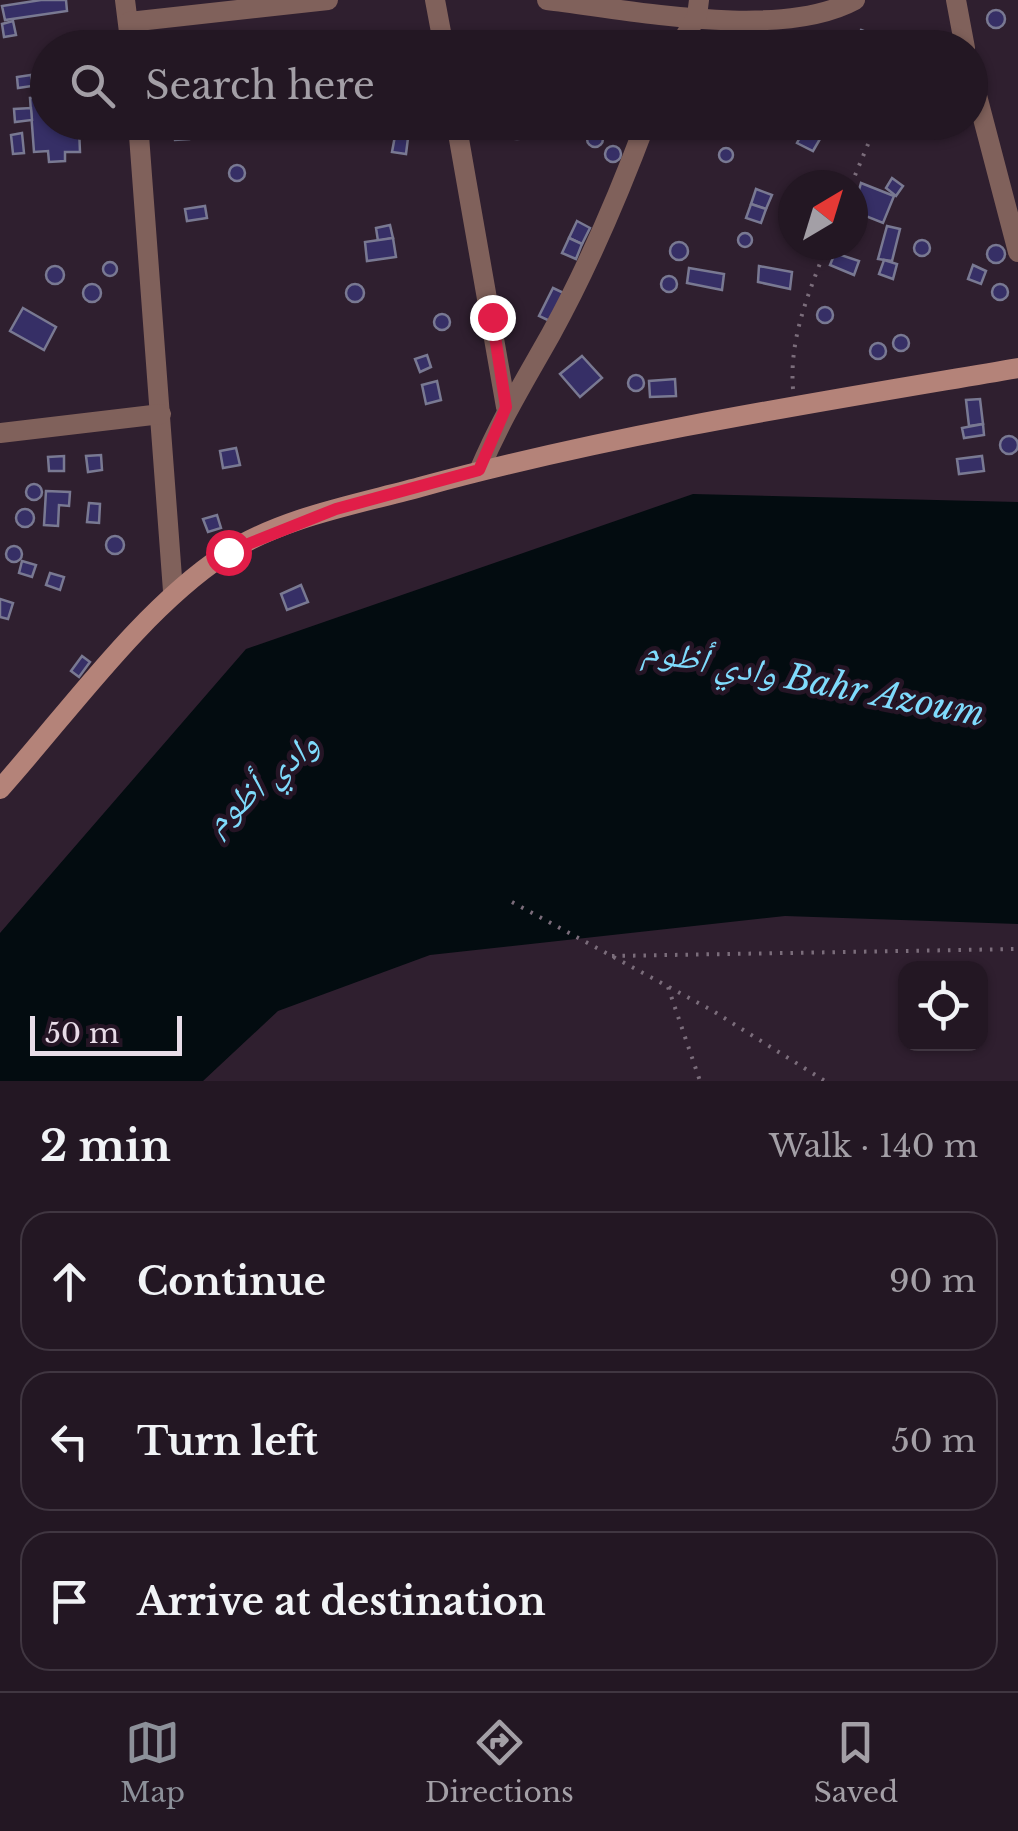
<!DOCTYPE html>
<meta charset="utf-8">
<style>
:root{--surface:#231723;--page:#2f2430;--text:#f1f3f6;--muted:#a39fa6;--line:#403641;--accent:#8c9099}
body{margin:0;font-family:"Libre Baskerville","Noto Naskh Arabic",serif;background:var(--page);color:var(--text)}
.controls{position:absolute;right:30px;bottom:30px;display:grid;overflow:hidden;border-radius:20px;box-shadow:0 2px 8px #0004}
.controls button{width:90px;height:90px;display:grid;place-items:center;padding:0;border:0;border-bottom:2px solid var(--line);background:var(--surface);color:var(--text);font:50px sans-serif}
.compass{position:absolute;left:778px;top:170px;width:90px;height:90px;border-radius:50%;background:var(--surface);box-shadow:0 2px 8px #0004;rotate:38deg}
.scale{position:absolute;left:30px;bottom:25px;width:152px;box-sizing:border-box;padding-left:10px;border:5px solid #e8dde8;border-top:0;font-size:28px;line-height:35px;white-space:nowrap;color:#e8dde8;-webkit-text-stroke:8px #251525;paint-order:stroke}
.stop{position:absolute;width:30px;height:30px;margin:-22px;border:8px solid #e11d48;border-radius:50%;background:#fff}
.stop.end{background:#e11d48;border-color:#fff;box-shadow:0 2px 10px #0008}
.list{margin:0;padding:0;list-style:none}
h2{display:flex;justify-content:space-between;align-items:center;height:130px;margin:0;padding:0 40px;font-size:42px}
h2 small{font-size:32px;font-weight:400;color:var(--muted)}
.list li{display:grid;grid-template-columns:65px 1fr auto;gap:30px;align-items:center;box-sizing:border-box;height:140px;margin:0 20px 20px;padding:0 20px;border:2px solid var(--line);border-radius:30px}
.list b{display:block;font-size:38px;white-space:nowrap}
.list em{font-size:32px;font-style:normal;color:var(--muted)}
.icon{flex:none;width:55px;height:55px;fill:none;stroke:currentColor;stroke-width:2;stroke-linecap:round;stroke-linejoin:round}
.map{position:relative;flex:none;width:1018px;height:1081px;overflow:hidden}
.search{position:absolute;background:var(--surface);box-shadow:0 2px 8px #0004;left:30px;right:30px;top:30px;height:110px;display:flex;align-items:center;gap:25px;box-sizing:border-box;padding:0 35px;border-radius:55px;color:var(--muted);font-size:38px}
.sheet{height:610px;background:var(--surface)}
nav{display:flex;justify-content:space-around;align-items:center;box-sizing:border-box;height:140px;border-top:2px solid var(--line);background:var(--surface);font-size:28px;color:var(--muted)}
nav a{display:grid;justify-items:center;gap:5px}
nav .on{color:var(--accent)}
.map>svg:first-child{display:block}
.water{fill:#030c10}
.building{fill:#362f66;stroke:#797992;stroke-width:2.5}
.lines{fill:none;stroke-linecap:round;stroke-linejoin:round}
.path{stroke:#7b6d7b;stroke-width:4;stroke-dasharray:2.5 8;stroke-linecap:butt}
.street{stroke:#80615b;stroke-width:20}
.secondary{stroke:#b48379;stroke-width:20}
.route{stroke:#e11d48;stroke-width:12}
.labels{text-anchor:middle;dominant-baseline:central;stroke-width:9;stroke-linejoin:round;paint-order:stroke}
.water-label{font-size:35px;font-style:italic;fill:#7fdbfc;stroke:#251525}
</style>
<div class="map">
<svg width="1018" height="1081" viewBox="0 0 1018 1081">
<rect width="100%" height="100%" fill="#2f1f2f"/>
<path class="water" d="M693,494L1018,502V924L785,916L430,955L278,1011L203,1081H0V933L246,649Z"/>
<g class="building">
<path d="M41,0H66L67,11L5,20L2,6Z"/>
<circle cx="996" cy="19" r="9"/>
<path d="M13,21L16,35L4,37L2,24Z"/>
<path d="M861,30L874,35L869,48L856,42Z"/>
<path d="M31,75L32,86L18,88L17,77Z"/>
<path d="M47,93H48V122H83L84,128H79L80,152H65V161L49,162L48,151L34,152L30,98L47,97Z"/>
<path d="M31,108L32,120L15,122L14,109Z"/>
<circle cx="517" cy="130" r="9"/>
<path d="M111,122L113,132L100,136L97,124Z"/>
<path d="M172,122H187L189,139L175,140Z"/>
<path d="M804,130L820,139L813,151L797,143Z"/>
<circle cx="595" cy="139" r="8"/>
<path d="M22,133L24,153L13,154L11,135Z"/>
<path d="M395,136L408,138L406,154L392,152Z"/>
<circle cx="613" cy="154" r="8"/>
<circle cx="726" cy="155" r="7"/>
<circle cx="237" cy="173" r="8"/>
<path d="M892,178L903,186L896,196L886,188Z"/>
<path d="M861,183L894,196L883,223L853,211Z"/>
<path d="M756,189L772,195L766,209L751,204Z"/>
<path d="M751,204L766,209L761,223L746,218Z"/>
<path d="M205,206L207,218L187,221L185,209Z"/>
<path d="M577,221L590,228L582,244L569,238Z"/>
<path d="M390,225L393,238L378,241L376,228Z"/>
<path d="M887,226L900,229L892,261L878,259Z"/>
<circle cx="745" cy="240" r="7"/>
<path d="M393,238L396,257L367,261L365,242Z"/>
<path d="M569,238L582,244L576,259L562,253Z"/>
<circle cx="922" cy="248" r="8"/>
<circle cx="679" cy="251" r="9"/>
<circle cx="996" cy="254" r="9"/>
<path d="M835,253L859,261L854,275L830,265Z"/>
<path d="M884,260L897,264L893,279L879,274Z"/>
<circle cx="110" cy="269" r="7"/>
<path d="M973,265L986,271L981,284L968,279Z"/>
<circle cx="55" cy="275" r="9"/>
<path d="M759,266L792,272L790,289L758,282Z"/>
<path d="M689,268L724,274L722,290L687,283Z"/>
<circle cx="669" cy="284" r="8"/>
<circle cx="92" cy="293" r="9"/>
<circle cx="355" cy="293" r="9"/>
<circle cx="1000" cy="292" r="8"/>
<path d="M553,288L566,294L552,322L539,316Z"/>
<circle cx="825" cy="315" r="8"/>
<path d="M23,308L56,327L44,350L10,331Z"/>
<circle cx="442" cy="322" r="8"/>
<circle cx="901" cy="343" r="8"/>
<circle cx="878" cy="351" r="8"/>
<path d="M427,355L431,367L420,372L415,359Z"/>
<path d="M582,356L602,378L580,397L560,374Z"/>
<circle cx="636" cy="383" r="8"/>
<path d="M675,379L676,396L650,397L649,381Z"/>
<path d="M437,381L441,400L426,404L422,385Z"/>
<path d="M980,399L983,424L969,426L966,400Z"/>
<path d="M983,424L984,435L964,438L962,428Z"/>
<circle cx="1009" cy="445" r="9"/>
<path d="M236,448L240,465L223,468L220,451Z"/>
<path d="M101,455L102,470L88,472L86,456Z"/>
<path d="M64,456V471H49L48,457Z"/>
<path d="M982,456L984,471L959,474L957,459Z"/>
<circle cx="34" cy="492" r="8"/>
<path d="M46,491L70,492L69,506L59,505L58,526L44,525Z"/>
<path d="M89,503L100,504L99,523L87,522Z"/>
<circle cx="25" cy="518" r="9"/>
<path d="M217,515L221,528L208,532L203,519Z"/>
<circle cx="115" cy="545" r="9"/>
<circle cx="14" cy="554" r="8"/>
<path d="M22,561L36,565L32,577L19,573Z"/>
<path d="M50,573L64,577L60,590L46,585Z"/>
<path d="M301,585L308,602L287,610L281,594Z"/>
<path d="M0,599L13,603L8,619L0,617Z"/>
<path d="M82,656L90,662L79,677L71,671Z"/>
</g>
<g class="lines">
<g class="path">
<path d="M851,185L871,137"/>
<path d="M793,389C789,337 809,293 827,245"/>
<path d="M512,902L713,1011L825,1081"/>
<path d="M612,956L1018,949"/>
<path d="M668,987L700,1081"/>
</g>
<g class="street">
<path d="M125,0L131,48"/>
<path d="M435,0L444,48"/>
<path d="M547,0C631,10 780,41 855,0"/>
<path d="M956,0L965,48"/>
<path d="M129,22L328,0"/>
<path d="M678,48L697,16L699,0"/>
<path d="M970,69L1018,252"/>
<path d="M138,122L173,591"/>
<path d="M456,122L506,407"/>
<path d="M0,433L161,414"/>
<path d="M479,471C501,419 524,382 551,334C588,267 619,194 646,122"/>
</g>
<path class="secondary" d="M0,789C68,713 141,610 224,555C281,517 359,504 424,486C619,433 819,402 1018,368"/>
</g>
<g class="lines">
<path class="route" d="M228,552L336,509L479,470L506,407L492,317"/>
</g>
<g class="labels">
<g class="water-label">
<text transform="translate(814 681) rotate(11)">وادي أظوم Bahr Azoum</text>
<text transform="translate(261 782) rotate(-40)">وادي أظوم</text>
</g>
</g>
</svg>
<div class="controls">
<button><svg class="icon" aria-label="locate" viewBox="0 0 24 24"><circle cx="12" cy="12" r="6"/><path d="M12 2v4M12 18v4M2 12h4M18 12h4"/></svg></button>
</div>
<svg class="compass" viewBox="-18 -18 36 36"><path d="M0-13l5 13h-10z" fill="#e53935"/><path d="M0 13l5-13h-10z" fill="#a39fa6"/></svg>
<div class="scale">50 m</div>
<div class="stop" style="left:228px;top:552px"></div>
<div class="stop end" style="left:492px;top:317px"></div>
<div class="search"><svg class="icon" aria-label="search" viewBox="0 0 24 24"><circle cx="10" cy="10" r="6"/><path d="M15 15l6 6"/></svg>Search here</div>
</div>
<section class="sheet">
<h2>2 min<small>Walk · 140 m</small></h2>
<ul class="list">
<li><svg class="icon" aria-label="ahead" viewBox="0 0 24 24"><path d="M12 20V5M6 11l6-6 6 6"/></svg><div><b>Continue</b></div><em>90 m</em></li>
<li><svg class="icon" aria-label="left" viewBox="0 0 24 24"><path d="M17 20v-9H6M10 6l-5 5 5 5"/></svg><div><b>Turn left</b></div><em>50 m</em></li>
<li><svg class="icon" aria-label="arrive" viewBox="0 0 24 24"><path d="M6 21V4h12l-3 4 3 4H6"/></svg><div><b>Arrive at destination</b></div></li>
</ul>
</section>
<nav>
<a class="on"><svg class="icon" aria-label="map" viewBox="0 0 24 24"><path d="M3 6l6-2 6 2 6-2v14l-6 2-6-2-6 2zM9 4v14M15 6v14"/></svg>Map</a>
<a><svg class="icon" aria-label="directions" viewBox="0 0 24 24"><path d="M12 3l9 9-9 9-9-9zM9 14v-3h6M13 9l2 2-2 2"/></svg>Directions</a>
<a><svg class="icon" aria-label="saved" viewBox="0 0 24 24"><path d="M7 4h10v16l-5-4-5 4z"/></svg>Saved</a>
</nav>
